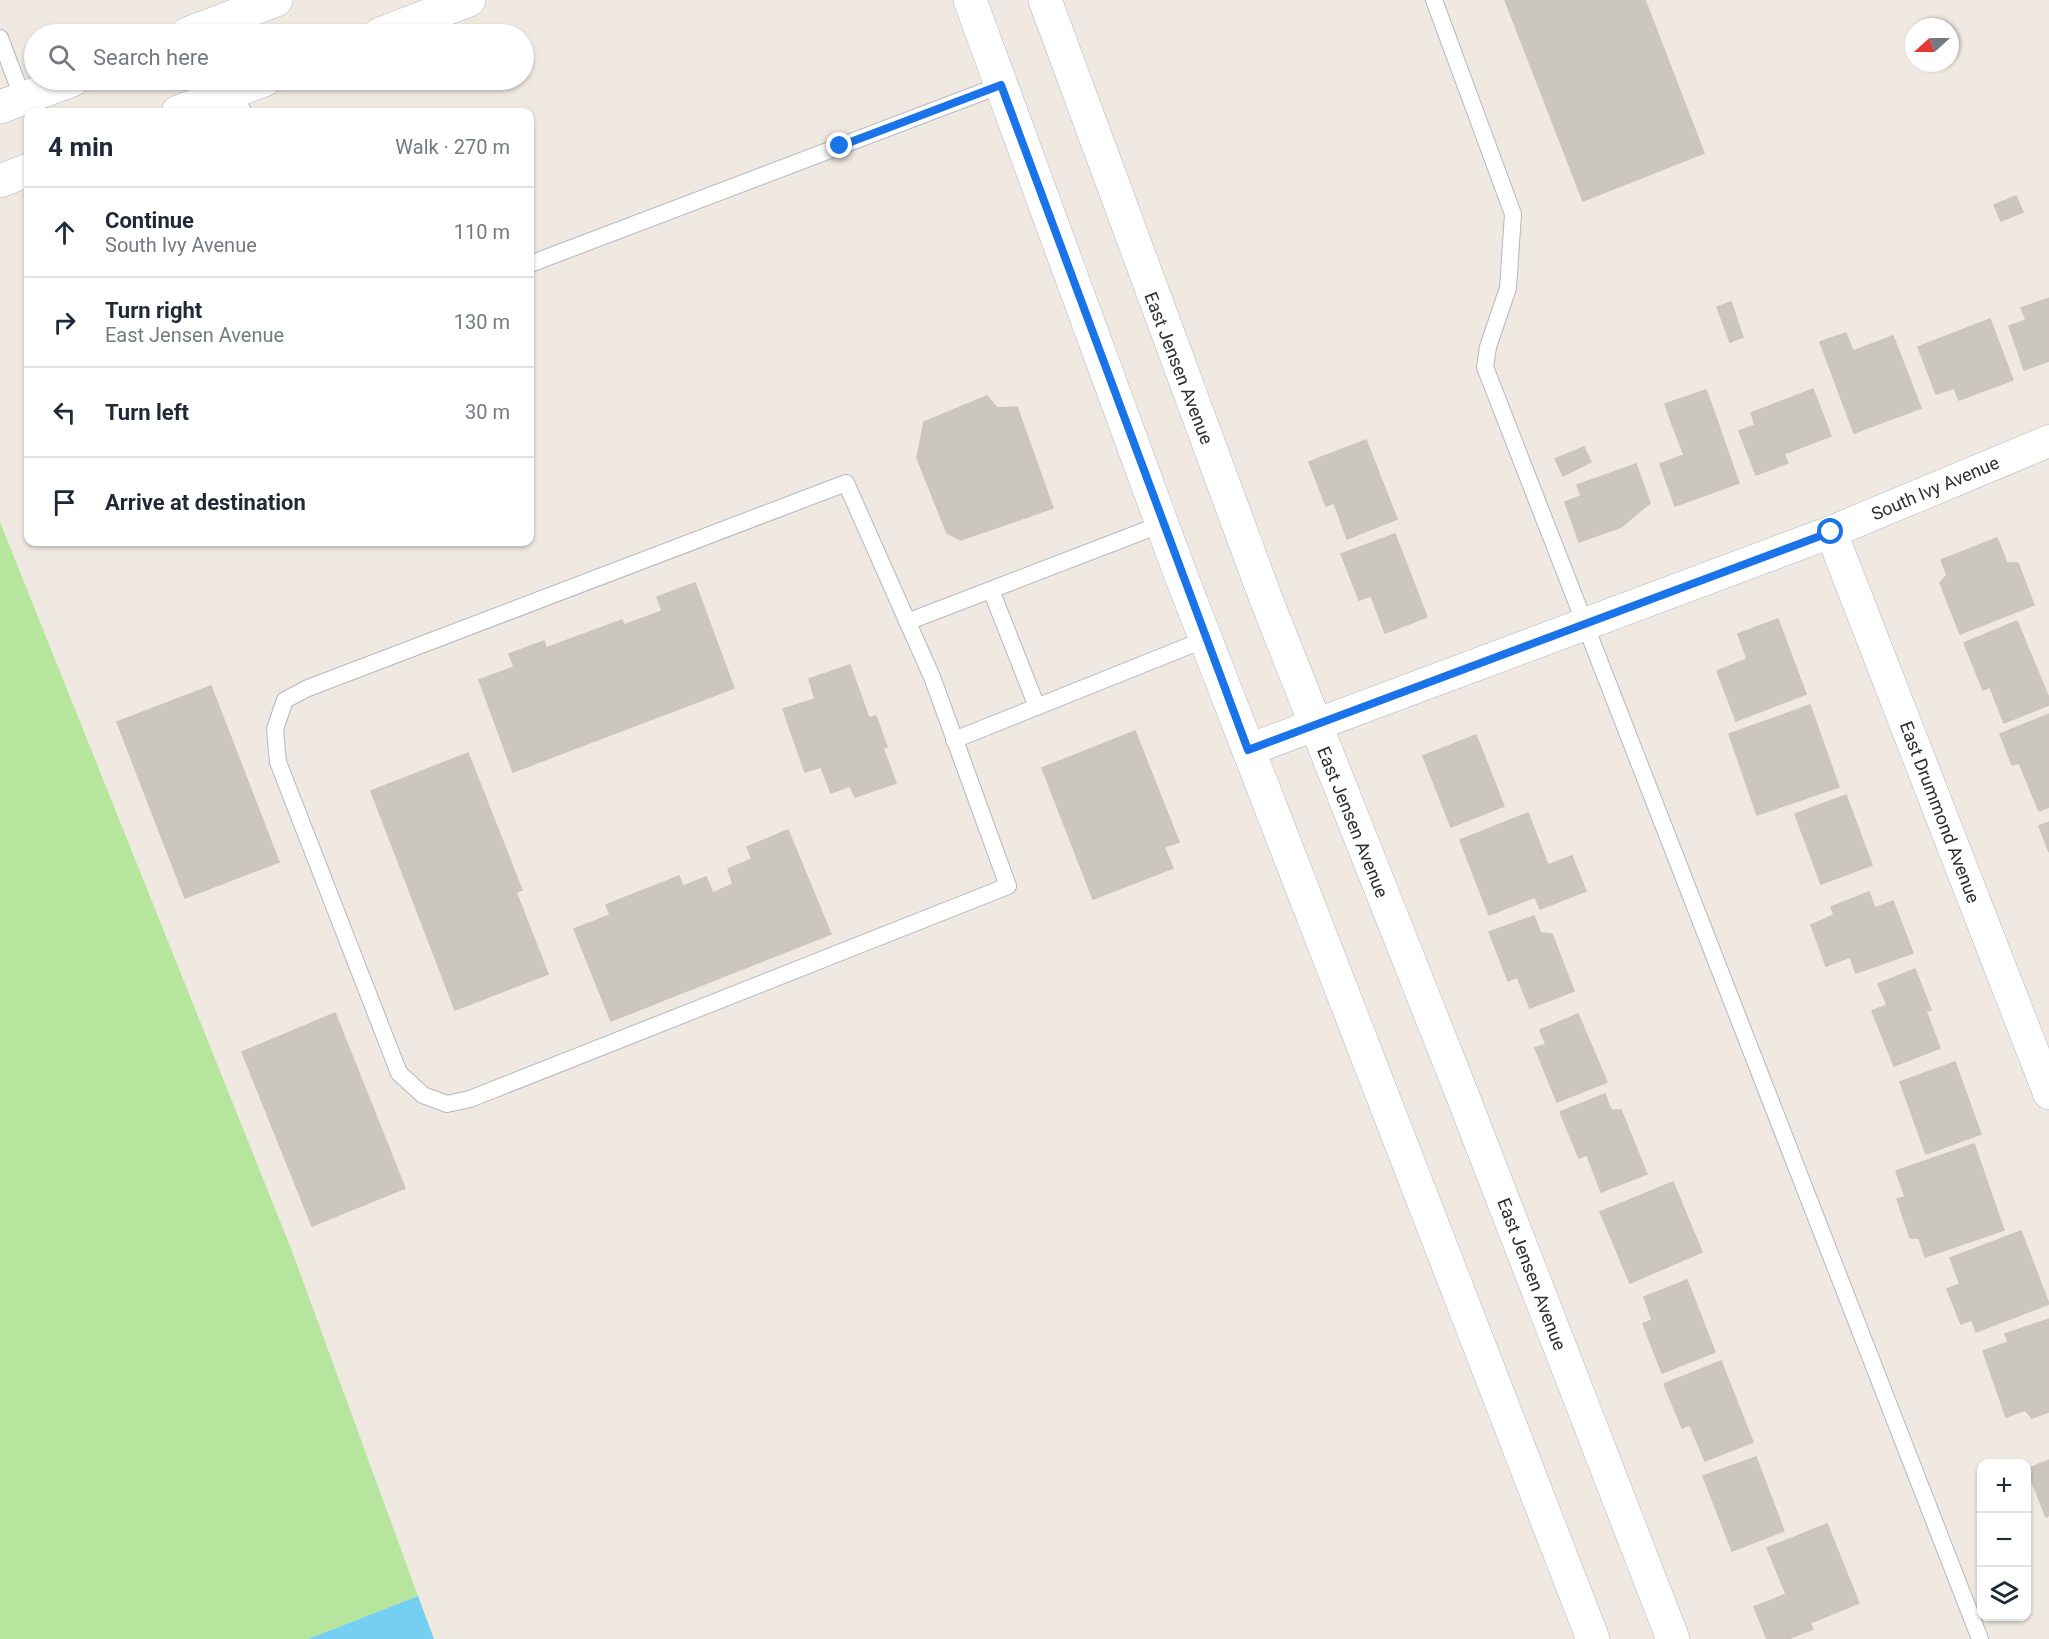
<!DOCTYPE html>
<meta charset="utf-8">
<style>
:root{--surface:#fff;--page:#f6f6f7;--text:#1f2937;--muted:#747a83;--line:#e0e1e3}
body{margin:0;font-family:Roboto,sans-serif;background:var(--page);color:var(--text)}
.controls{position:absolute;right:18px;bottom:18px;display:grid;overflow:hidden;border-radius:12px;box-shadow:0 2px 4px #0004}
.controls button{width:54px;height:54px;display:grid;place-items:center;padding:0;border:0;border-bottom:2px solid var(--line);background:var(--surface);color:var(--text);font:30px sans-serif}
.compass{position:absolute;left:1905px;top:18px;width:54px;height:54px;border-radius:50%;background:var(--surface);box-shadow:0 2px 4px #0004;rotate:249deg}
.stop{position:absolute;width:18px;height:18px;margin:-14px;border:4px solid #1a73e8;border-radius:50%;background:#fff}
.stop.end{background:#1a73e8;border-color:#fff;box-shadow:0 2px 6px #0008}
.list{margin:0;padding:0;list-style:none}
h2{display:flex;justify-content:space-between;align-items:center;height:78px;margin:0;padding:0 24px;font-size:26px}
h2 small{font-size:20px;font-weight:400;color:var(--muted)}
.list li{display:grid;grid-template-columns:39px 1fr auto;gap:18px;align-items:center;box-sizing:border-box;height:90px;padding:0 24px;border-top:2px solid var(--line)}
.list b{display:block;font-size:22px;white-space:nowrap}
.list p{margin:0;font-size:20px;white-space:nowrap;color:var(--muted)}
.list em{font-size:20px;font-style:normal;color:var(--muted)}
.icon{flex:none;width:33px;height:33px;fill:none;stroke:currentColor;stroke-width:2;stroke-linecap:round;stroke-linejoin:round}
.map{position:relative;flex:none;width:2049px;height:1639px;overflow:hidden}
.search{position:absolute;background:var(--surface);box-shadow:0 2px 4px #0004;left:24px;top:24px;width:510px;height:66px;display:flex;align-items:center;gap:15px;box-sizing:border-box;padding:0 21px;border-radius:33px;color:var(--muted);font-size:22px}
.panel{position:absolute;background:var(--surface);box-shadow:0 2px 4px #0004;left:24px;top:108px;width:510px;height:438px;border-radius:12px}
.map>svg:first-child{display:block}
.green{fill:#b6e59e}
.water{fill:#75cff0}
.building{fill:#cbc7bf;stroke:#cbc5ba;stroke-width:1.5}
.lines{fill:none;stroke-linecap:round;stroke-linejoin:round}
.lane-casing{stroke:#b4b7c1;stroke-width:18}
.street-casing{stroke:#b4b7c1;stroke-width:33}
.secondary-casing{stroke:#b4b7c1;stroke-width:34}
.lane{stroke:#fff;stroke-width:16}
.street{stroke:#fff;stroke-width:32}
.secondary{stroke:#fff;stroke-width:33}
.route{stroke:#1a73e8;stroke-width:8}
.labels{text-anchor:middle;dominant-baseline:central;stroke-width:5;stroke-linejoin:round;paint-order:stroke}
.street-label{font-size:18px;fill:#2e2e2e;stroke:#fff}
</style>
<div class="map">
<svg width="2049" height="1639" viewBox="0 0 2049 1639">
<rect width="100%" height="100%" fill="#efe9e1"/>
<path class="green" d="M0,522L292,1251L418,1596L308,1639H0Z"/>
<path class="water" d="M418,1596L434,1639H308Z"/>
<g class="building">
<path d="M1505,0H1645L1704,153L1583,201Z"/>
<path d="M2016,196L2023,212L2001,221L1994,205Z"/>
<path d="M2049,298V361L2024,370L2009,326L2026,320L2021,308Z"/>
<path d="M1731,302L1743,337L1730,342L1717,307Z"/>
<path d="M1990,319L2013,380L1959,400L1954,388L1936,394L1918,347Z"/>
<path d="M1846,333L1853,351L1893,336L1921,408L1854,433L1820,342Z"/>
<path d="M1813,389L1831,436L1784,454L1788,463L1756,475L1739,431L1755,425L1751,413Z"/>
<path d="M1706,390L1713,409L1672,424L1665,404Z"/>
<path d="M987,396L997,408L1017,407L1053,508L961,540L947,533L917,458L924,422Z"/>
<path d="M1713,409L1739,483L1675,506L1660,464L1684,455L1672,424Z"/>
<path d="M1366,440L1397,519L1347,539L1334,503L1326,506L1309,462Z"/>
<path d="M1584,447L1591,462L1563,476L1555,459Z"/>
<path d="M1636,464L1650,503L1621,527L1579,542L1565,502L1581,496L1577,485Z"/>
<path d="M1395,534L1427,617L1385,633L1371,596L1359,600L1341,554Z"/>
<path d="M1997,538L2007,563H2018L2034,605L1960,634L1940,583L1947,575L1941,560Z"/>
<path d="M695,583L734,688L513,772L479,680L514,667L509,654L544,641L546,648L622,620L624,625L662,611L657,597Z"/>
<path d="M1778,619L1806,694L1736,721L1717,671L1747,659L1738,634Z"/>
<path d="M2017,621L2049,698V705L2004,723L1990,687L1983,690L1964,643Z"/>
<path d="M850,665L869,718L876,716L887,747L883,748L896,783L855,797L850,786L831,793L821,767L805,772L783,709L815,699L809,679Z"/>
<path d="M211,686L279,862L185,898L117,722Z"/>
<path d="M1810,705L1839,787L1757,815L1729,734Z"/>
<path d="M2049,714V807L2039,811L2019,763L2012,765L2000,734Z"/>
<path d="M1135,731L1179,842L1164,847L1173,868L1093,899L1042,768Z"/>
<path d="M1476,735L1504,806L1451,827L1423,756Z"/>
<path d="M468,753L522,890L516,892L548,974L455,1010L371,791Z"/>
<path d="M1846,795L1872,865L1821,884L1795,814Z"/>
<path d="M1528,813L1548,865L1572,856L1586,891L1540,909L1535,897L1489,915L1460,840Z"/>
<path d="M2049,822V852L2039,826Z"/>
<path d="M788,830L831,934L611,1021L574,929L610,915L606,905L679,876L683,886L706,877L713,893L733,884L728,869L752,859L747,847Z"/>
<path d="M1869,892L1875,908L1893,901L1913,953L1856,973L1850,957L1826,966L1811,925L1834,915L1831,907Z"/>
<path d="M1534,916L1541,933L1552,934L1574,991L1530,1008L1517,977L1508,981L1489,932Z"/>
<path d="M1915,969L1931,1010L1926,1011L1940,1048L1894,1066L1872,1011L1887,1005L1878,984Z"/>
<path d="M335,1013L405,1188L312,1226L242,1052Z"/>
<path d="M1578,1014L1607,1082L1557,1102L1535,1048L1546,1044L1540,1030Z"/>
<path d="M1955,1062L1981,1134L1926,1154L1900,1082Z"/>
<path d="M1605,1094L1611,1110H1621L1647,1174L1601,1192L1587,1155L1579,1158L1560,1112Z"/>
<path d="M1974,1144L2004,1230L1925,1257L1919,1238H1910L1897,1199L1905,1197L1896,1171Z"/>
<path d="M1673,1182L1702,1252L1630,1283L1600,1212Z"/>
<path d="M2021,1231L2049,1304L1976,1332L1972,1320L1961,1324L1947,1289L1960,1284L1950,1258Z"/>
<path d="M1687,1280L1715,1352L1662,1373L1643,1324L1652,1320L1644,1297Z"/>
<path d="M2049,1319V1412L2032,1418L2025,1410L2006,1417L1983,1351L2008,1342L2005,1334Z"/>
<path d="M1721,1361L1753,1442L1705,1461L1690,1425L1682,1428L1664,1384Z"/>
<path d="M1756,1457L1784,1531L1732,1551L1703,1476Z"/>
<path d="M2049,1460V1515L2046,1517L2027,1469Z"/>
<path d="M1827,1524L1859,1603L1810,1623L1813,1629L1788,1639H1767L1754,1607L1786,1594L1767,1548Z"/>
</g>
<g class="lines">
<g class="lane-casing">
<g id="lane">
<path d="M1434,0L1513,214L1508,288L1488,347L1485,367L1980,1639"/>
<path d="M0,38L23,99"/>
<path d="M235,91L243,112"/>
<path d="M530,264L1001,85"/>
<path d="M846,483L932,677L1008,886L470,1099L447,1104L423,1095L399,1073L278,762L275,729L285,700L308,688Z"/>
<path d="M991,590L1037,707"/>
<path d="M907,622L1162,524"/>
<path d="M954,740L1206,639"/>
</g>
</g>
<g class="street-casing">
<g id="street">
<path d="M1831,532L2049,1093"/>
<path d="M1248,750L1831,532L2049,441"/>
</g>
</g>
<g class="secondary-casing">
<g id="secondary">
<path d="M970,0L1180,573L1593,1639"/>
<path d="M1045,0L1266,599L1460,1089L1673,1639"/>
<path d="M187,34L276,0"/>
<path d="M380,34L469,0"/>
<path d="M0,107L72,80"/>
<path d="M178,112L264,80"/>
<path d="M0,181L28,170"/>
</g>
</g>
<use href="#lane" class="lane"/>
<use href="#street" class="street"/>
<use href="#secondary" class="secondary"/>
</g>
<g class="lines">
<path class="route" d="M840,146L1001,85L1248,750L1831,532"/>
</g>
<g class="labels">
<g class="street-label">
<text transform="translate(1179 368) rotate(69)">East Jensen Avenue</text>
<text transform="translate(1935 488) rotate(-23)">South Ivy Avenue</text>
<text transform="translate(1940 812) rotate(69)">East Drummond Avenue</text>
<text transform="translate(1353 822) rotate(68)">East Jensen Avenue</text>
<text transform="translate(1532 1274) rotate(69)">East Jensen Avenue</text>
</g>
</g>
</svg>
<div class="controls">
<button>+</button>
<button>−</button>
<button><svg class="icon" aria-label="layers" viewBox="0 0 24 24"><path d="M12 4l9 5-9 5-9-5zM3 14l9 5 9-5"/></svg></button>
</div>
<svg class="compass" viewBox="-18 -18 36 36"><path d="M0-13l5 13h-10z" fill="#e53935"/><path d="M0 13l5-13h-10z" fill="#747a83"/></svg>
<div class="stop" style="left:1831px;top:532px"></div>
<div class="stop end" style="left:840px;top:146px"></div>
<div class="search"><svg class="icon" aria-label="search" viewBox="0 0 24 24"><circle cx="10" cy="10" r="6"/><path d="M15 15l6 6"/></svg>Search here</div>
<section class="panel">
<h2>4 min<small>Walk · 270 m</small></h2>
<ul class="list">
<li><svg class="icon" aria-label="ahead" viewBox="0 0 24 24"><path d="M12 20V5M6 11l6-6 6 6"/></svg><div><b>Continue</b><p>South Ivy Avenue</p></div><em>110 m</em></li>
<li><svg class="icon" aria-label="right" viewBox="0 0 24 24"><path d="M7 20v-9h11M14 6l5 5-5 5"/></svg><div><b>Turn right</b><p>East Jensen Avenue</p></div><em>130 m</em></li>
<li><svg class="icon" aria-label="left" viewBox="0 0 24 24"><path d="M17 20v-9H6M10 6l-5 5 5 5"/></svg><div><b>Turn left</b></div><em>30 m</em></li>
<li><svg class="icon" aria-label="arrive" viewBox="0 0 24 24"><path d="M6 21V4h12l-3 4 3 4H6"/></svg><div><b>Arrive at destination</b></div></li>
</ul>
</section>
</div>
